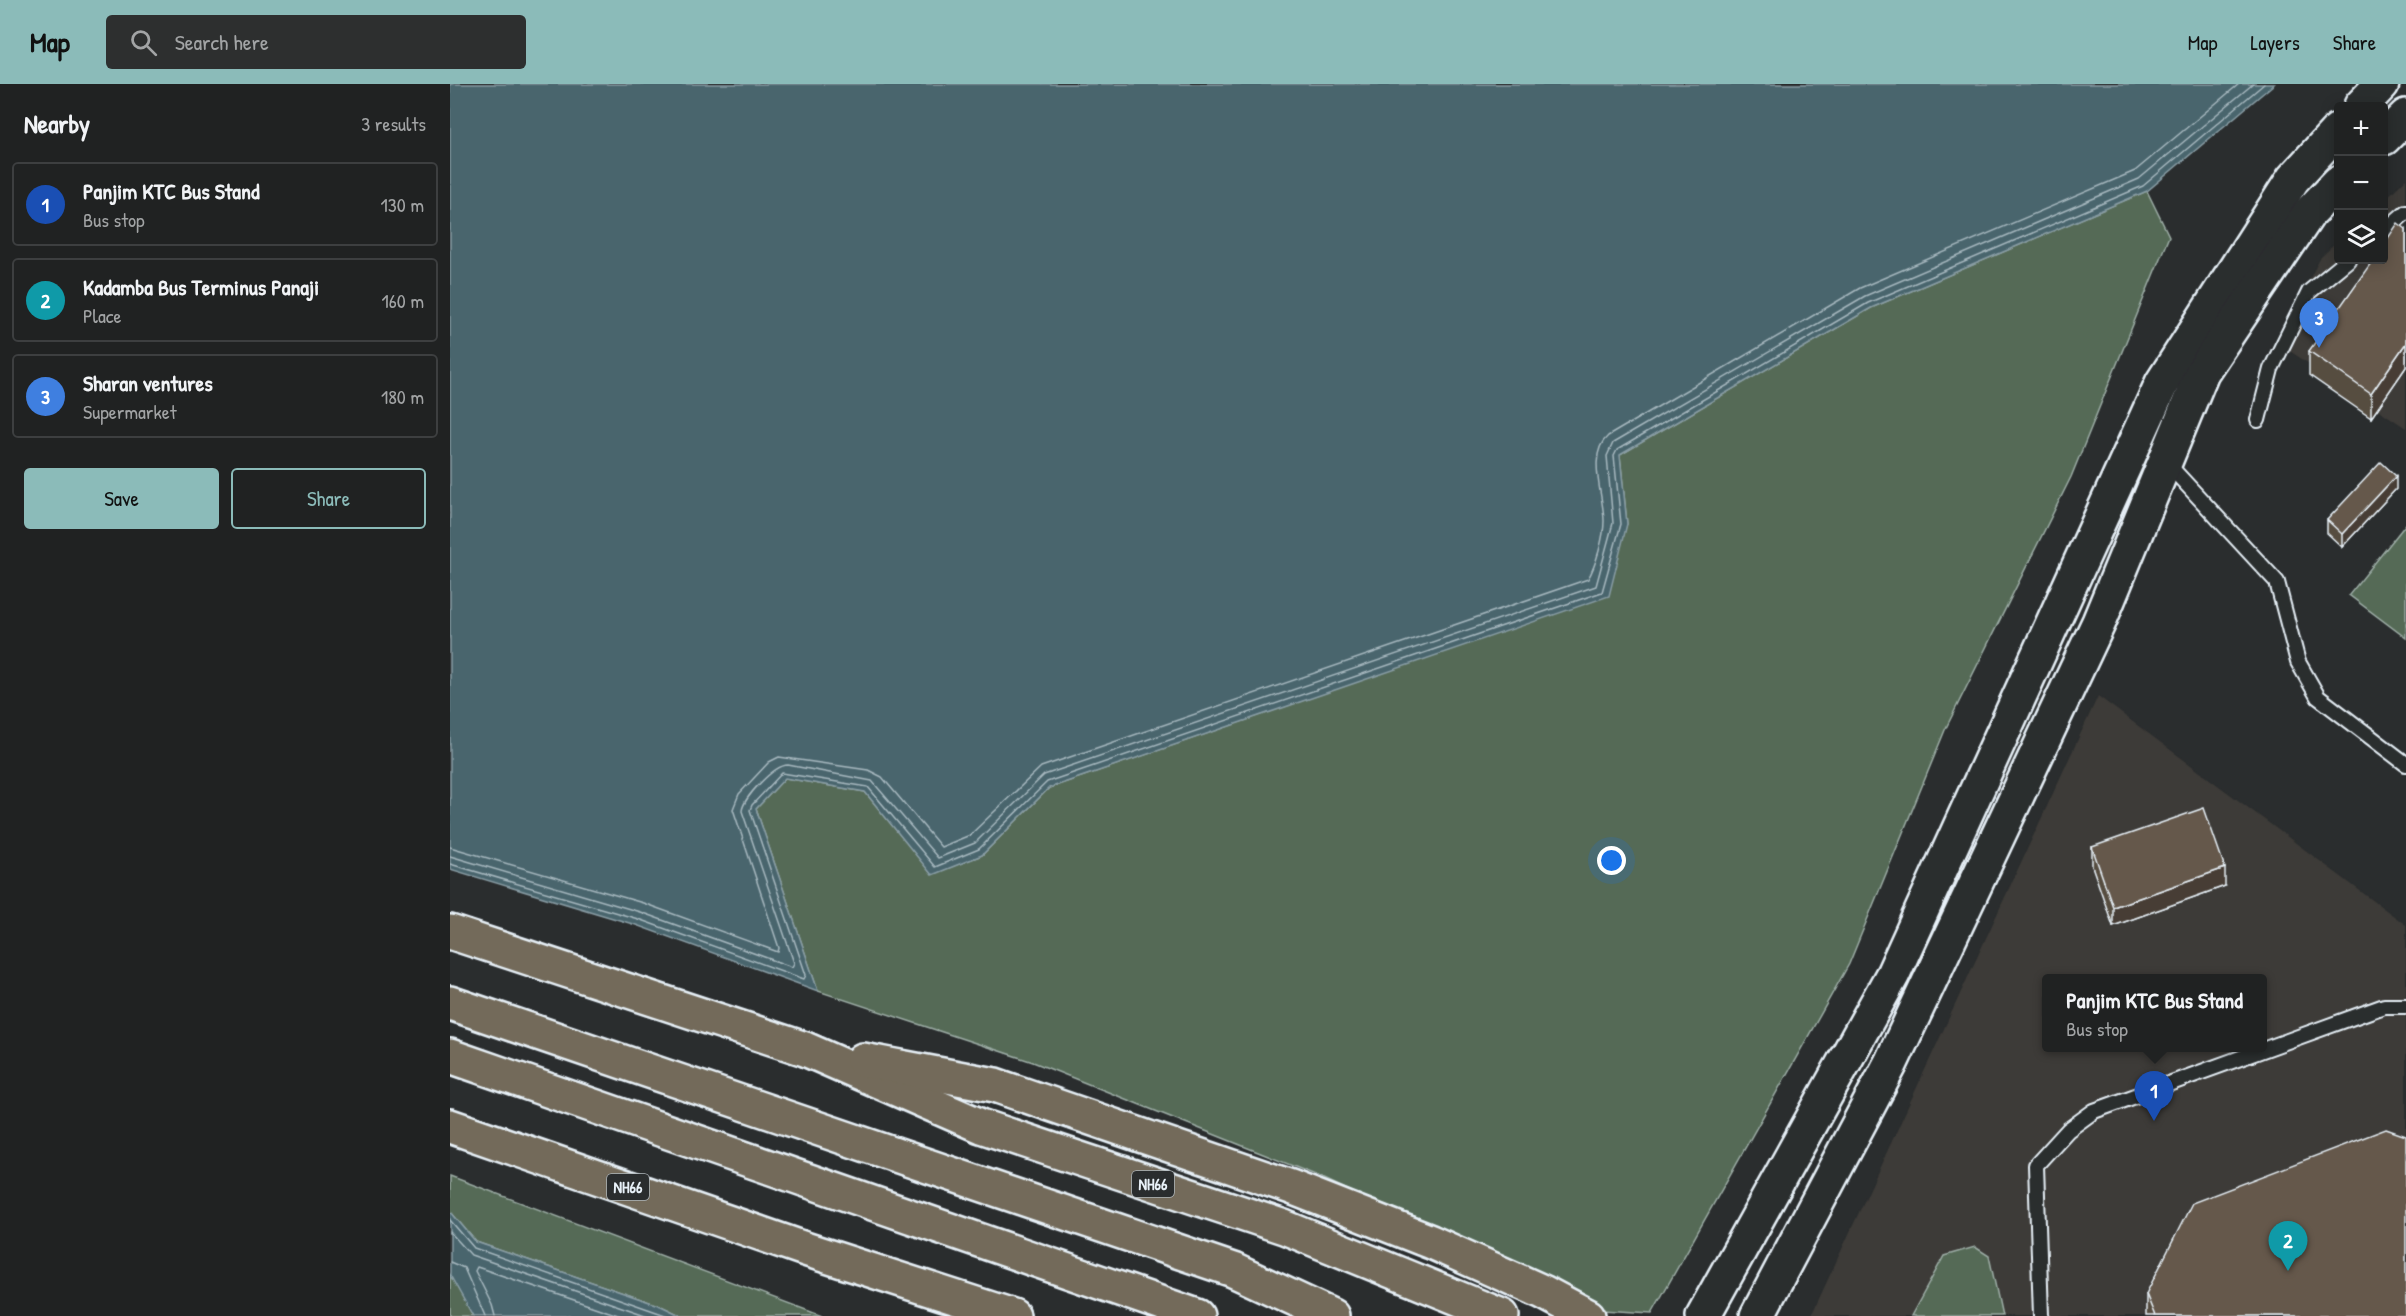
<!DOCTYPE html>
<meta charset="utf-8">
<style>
:root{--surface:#202222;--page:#2d2f2f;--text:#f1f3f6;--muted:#a2a4a5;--line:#3d3f40;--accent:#8bbbb9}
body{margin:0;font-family:"Patrick Hand",sans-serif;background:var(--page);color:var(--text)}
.controls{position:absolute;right:18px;top:18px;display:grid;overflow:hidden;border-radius:6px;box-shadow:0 3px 15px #0003}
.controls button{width:54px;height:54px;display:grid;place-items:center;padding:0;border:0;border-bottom:2px solid var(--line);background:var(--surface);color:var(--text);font:30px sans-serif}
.you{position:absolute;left:1162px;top:777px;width:21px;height:21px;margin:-15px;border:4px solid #fff;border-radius:50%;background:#1a73e8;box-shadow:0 0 0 9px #1a73e833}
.badge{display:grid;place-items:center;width:39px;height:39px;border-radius:50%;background:var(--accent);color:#fff;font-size:20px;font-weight:700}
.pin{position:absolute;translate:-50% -50px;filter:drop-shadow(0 2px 3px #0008)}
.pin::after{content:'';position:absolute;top:32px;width:21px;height:18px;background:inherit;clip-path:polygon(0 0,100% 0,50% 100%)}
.popup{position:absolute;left:1592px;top:890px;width:225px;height:78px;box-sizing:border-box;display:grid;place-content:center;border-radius:6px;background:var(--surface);filter:drop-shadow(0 2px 4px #0005);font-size:20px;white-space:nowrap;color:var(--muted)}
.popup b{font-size:22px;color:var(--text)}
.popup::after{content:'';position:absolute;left:50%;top:100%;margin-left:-12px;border:12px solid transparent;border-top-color:var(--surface)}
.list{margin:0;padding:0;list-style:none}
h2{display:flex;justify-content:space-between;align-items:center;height:78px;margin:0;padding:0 24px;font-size:26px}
h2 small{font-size:20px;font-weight:400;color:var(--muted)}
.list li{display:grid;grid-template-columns:39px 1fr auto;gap:18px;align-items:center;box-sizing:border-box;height:84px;margin:0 12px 12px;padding:0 12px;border:2px solid var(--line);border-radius:6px}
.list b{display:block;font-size:22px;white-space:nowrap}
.list p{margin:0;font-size:20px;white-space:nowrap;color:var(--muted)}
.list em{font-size:20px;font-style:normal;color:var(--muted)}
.actions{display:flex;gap:12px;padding:18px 24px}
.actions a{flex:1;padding:14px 0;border:2px solid var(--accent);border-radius:6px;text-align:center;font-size:21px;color:var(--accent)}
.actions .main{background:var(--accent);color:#111}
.icon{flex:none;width:33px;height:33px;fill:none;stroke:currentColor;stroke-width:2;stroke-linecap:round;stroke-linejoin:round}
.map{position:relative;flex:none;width:1956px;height:1232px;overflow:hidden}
header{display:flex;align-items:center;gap:36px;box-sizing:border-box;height:84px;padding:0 30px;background:var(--accent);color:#111}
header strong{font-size:28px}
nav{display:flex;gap:33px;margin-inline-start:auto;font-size:21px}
.search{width:420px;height:54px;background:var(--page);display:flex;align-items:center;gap:15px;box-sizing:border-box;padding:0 21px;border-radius:6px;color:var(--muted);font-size:22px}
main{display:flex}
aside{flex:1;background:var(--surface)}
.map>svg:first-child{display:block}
.built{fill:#3c3a37;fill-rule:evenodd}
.green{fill:#546a56;stroke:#9eaea7;stroke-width:1.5}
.water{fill:#49656d;stroke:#899da5;stroke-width:1.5}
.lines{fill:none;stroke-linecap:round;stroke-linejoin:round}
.shore{stroke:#a8b9c0;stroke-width:1.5}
.lane-casing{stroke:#e8f1f8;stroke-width:18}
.secondary-casing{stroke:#e8f1f8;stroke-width:38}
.highway-casing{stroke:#e8f1f8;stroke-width:38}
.lane{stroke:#2a2d2e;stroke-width:14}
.secondary{stroke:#2a2d2e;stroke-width:33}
.highway{stroke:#736b5a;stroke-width:33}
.wall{fill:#574d41;stroke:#e8f1f8;stroke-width:1.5}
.shaded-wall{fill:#473e35;stroke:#e8f1f8;stroke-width:1.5}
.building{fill:#65594c;stroke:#e8f1f8;stroke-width:1.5}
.labels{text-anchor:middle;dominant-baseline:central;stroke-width:4.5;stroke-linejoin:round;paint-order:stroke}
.shield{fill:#2a2d2e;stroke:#afb6bb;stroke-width:1.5}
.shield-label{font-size:16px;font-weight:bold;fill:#e8f1f8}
</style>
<header>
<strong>Map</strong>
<div class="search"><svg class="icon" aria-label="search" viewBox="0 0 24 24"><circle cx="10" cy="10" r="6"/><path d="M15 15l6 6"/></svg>Search here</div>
<nav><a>Map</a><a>Layers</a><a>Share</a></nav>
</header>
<main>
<aside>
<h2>Nearby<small>3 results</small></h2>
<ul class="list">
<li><span class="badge" style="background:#1a4fb4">1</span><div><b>Panjim KTC Bus Stand</b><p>Bus stop</p></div><em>130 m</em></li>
<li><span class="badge" style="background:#0f9aa8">2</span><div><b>Kadamba Bus Terminus Panaji</b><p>Place</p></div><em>160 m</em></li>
<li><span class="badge" style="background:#3f7fe0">3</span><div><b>Sharan ventures</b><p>Supermarket</p></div><em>180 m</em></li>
</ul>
<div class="actions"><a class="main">Save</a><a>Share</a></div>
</aside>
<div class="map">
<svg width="1956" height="1232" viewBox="0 0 1956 1232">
<rect width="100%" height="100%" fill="#2a2d2e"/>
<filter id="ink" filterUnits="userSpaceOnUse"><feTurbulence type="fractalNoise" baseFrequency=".0167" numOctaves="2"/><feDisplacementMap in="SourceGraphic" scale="12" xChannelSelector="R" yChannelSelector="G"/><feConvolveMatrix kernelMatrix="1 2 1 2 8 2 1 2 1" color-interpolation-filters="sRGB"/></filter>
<g filter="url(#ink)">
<g class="built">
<path d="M1956,95V344L1826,258L1871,173L1888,157V176H1934V116Z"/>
<path d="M1648,612L1956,841V1232H1361ZM1596,894H1812V964H1596Z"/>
</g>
<g class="green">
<path d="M1697,107L1719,152L1621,393L1495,646L1399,880L1202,1229L1152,1226L868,1092L583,978L368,907L306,725L335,694L415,708L482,790L532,771L599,704L857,615L1177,440L1170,371L1421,224Z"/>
<path d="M1956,440V554L1899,511Z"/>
<path d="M0,1092L372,1232H232L211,1222L26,1158L0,1127Z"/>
<path d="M1525,1163L1539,1172L1552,1232H1461L1494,1172Z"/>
<path d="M0,1191L3,1192L23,1232H0Z"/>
</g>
<g class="water">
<path d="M0,0H1824L1697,107L1421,224L1170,371L1177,440L1159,512L599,704L532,771L482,791L415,708L335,694L306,725L368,907L186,841L0,785Z"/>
<path d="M0,1127L26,1158L211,1222L232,1232H23L0,1191Z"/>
</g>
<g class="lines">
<g class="shore">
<path d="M0,763L193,819L328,868L329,864L283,725L289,710L319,678L329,673L418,686L432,693L491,763L520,751L591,683L1138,495C1146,481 1154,453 1154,437C1154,412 1136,371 1158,352L1410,204L1685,87L1789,0"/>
<path d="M0,772L190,828L342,883L344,879L292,727C293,714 324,681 338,681L422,697L488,774L525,759L594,691L1146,502L1163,439L1157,372L1163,359L1415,212L1689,95L1803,0"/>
<path d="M0,780L188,835L354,895L356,891L300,726L302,721L332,689L418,703L485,783L529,765L597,698L1152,508L1171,440L1164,372L1167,366L1418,219L1693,102L1814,0"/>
<path d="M0,1136L24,1164L218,1232"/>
<path d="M0,1148L21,1171L198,1232"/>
<path d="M0,1178L14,1184L35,1232"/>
<path d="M45,1232L42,1221L25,1187L27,1183L171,1232"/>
</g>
<g class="lane-casing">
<g id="lane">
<path d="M1934,147L1956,128"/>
<path d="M1808,336L1821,285L1859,208L1898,176"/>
<path d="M1715,377L1827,498L1848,578L1868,613L1956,680"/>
<path d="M1591,1232L1586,1081L1618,1046L1644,1027L1934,922H1956"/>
</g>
</g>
<g class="secondary-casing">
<g id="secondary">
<path d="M1911,22L1932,0"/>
<path d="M1934,54L1956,32"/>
<path d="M1253,1232L1443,890L1712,299L1843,95L1888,46"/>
<path d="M1307,1232L1441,979L1649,538L1752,288L1859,129L1888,99"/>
</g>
</g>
<g class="highway-casing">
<g id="highway">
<path d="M0,848L355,965L531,1042L834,1143L1052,1232"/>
<path d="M0,919L783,1186L882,1232"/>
<path d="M0,972L747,1232"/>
<path d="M413,976L545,1001L841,1103L981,1158L1093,1208L1138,1232"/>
<path d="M0,1042L355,1165L563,1232"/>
</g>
</g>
<use href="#lane" class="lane"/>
<use href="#secondary" class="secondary"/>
<use href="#highway" class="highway"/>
</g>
<g class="wall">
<path d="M1956,145V283L1921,334L1859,291V267Z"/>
<path d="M1946,405L1892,463L1877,449V436Z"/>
<path d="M1642,763L1775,802L1663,842L1642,782Z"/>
<path d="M1696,1210L1956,1232H1696Z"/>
</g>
<g class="shaded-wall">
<path d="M1956,259V283L1921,334V310Z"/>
<path d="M1946,392V405L1892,463V450Z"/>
<path d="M1775,784V802L1663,842V823Z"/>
</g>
<g class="building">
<path d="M1948,139L1956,145V259L1921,310L1859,267L1923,176H1934V160Z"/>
<path d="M1931,378L1946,392L1892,450L1877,436Z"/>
<path d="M1754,724L1775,784L1663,823L1642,763Z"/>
<path d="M1936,1045L1956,1052V1232H1705L1696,1210L1742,1119Z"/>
</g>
</g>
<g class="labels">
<g class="shield">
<rect x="682" y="1087" width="42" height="26" rx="4.5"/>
<rect x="157" y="1090" width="42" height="26" rx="4.5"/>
</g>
<g class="shield-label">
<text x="703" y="1100">NH66</text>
<text x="178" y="1103">NH66</text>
</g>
</g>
</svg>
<div class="controls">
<button>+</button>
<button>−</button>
<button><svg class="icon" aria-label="layers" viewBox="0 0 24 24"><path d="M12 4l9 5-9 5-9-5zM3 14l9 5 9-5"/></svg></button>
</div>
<div class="you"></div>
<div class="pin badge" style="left:1704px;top:1037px;background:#1a4fb4">1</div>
<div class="popup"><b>Panjim KTC Bus Stand</b>Bus stop</div>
<div class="pin badge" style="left:1838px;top:1187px;background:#0f9aa8">2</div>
<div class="pin badge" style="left:1869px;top:264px;background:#3f7fe0">3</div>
</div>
</main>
